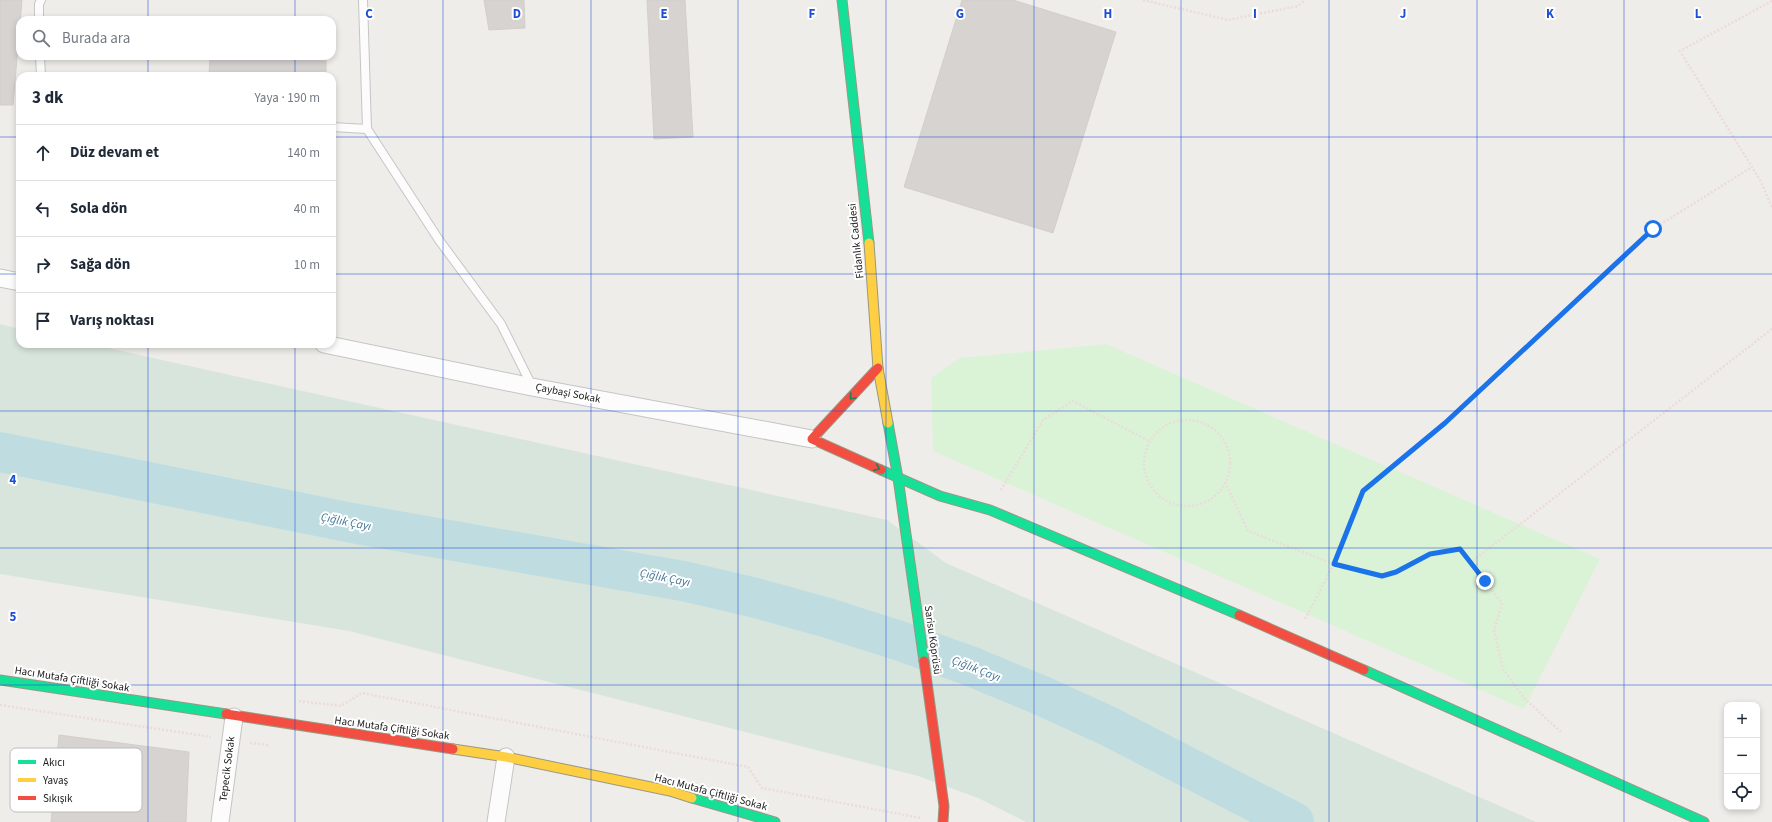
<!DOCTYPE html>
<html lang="tr">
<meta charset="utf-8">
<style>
:root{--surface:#fff;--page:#f6f6f7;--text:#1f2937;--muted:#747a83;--line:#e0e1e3}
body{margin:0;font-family:"Source Sans 3",sans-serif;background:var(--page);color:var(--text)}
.controls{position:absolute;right:12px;bottom:12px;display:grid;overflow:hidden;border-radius:8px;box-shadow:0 2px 6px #0003}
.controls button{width:36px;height:36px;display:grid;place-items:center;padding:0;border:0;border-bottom:1px solid var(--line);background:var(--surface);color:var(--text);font:20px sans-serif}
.stop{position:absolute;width:12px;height:12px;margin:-9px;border:3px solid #1a73e8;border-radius:50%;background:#fff}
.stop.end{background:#1a73e8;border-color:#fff;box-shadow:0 1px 4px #0008}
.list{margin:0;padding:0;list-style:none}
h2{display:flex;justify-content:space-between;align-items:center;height:52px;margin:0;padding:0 16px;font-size:17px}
h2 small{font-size:13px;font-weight:400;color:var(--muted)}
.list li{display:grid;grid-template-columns:26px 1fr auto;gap:12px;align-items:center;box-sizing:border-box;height:56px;padding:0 16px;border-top:1px solid var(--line)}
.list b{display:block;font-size:15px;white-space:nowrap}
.list em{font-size:13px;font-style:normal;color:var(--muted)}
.icon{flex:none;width:22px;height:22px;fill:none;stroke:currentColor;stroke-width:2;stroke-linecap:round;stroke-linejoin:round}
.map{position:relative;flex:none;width:1772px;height:822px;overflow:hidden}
.search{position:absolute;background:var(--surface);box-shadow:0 2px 6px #0003;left:16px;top:16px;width:320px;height:44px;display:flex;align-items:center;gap:10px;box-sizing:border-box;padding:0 14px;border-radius:12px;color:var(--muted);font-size:15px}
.panel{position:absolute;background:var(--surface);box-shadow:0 2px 6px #0003;left:16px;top:72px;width:320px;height:276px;border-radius:12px}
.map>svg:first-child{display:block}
.wetland{fill:#d8e5dc}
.park{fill:#daf3d7}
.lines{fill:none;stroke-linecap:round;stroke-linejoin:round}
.river{stroke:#bfdde1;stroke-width:40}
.building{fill:#d6d3d1;stroke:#d2cecb}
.lane-casing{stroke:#c6c5c4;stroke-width:10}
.street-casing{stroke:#c6c5c4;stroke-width:19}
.fast-casing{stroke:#999882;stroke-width:11}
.slow-casing{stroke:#999882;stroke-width:11}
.jam-casing{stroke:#999882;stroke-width:11}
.path{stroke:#ebdbdb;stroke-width:2.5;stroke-dasharray:2 2;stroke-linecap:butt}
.lane{stroke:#fdfcfc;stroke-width:8}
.street{stroke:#fdfcfc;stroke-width:17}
.fast{stroke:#16e098;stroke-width:9}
.slow{stroke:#ffcf43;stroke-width:9}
.jam{stroke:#f24e42;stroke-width:9}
.oneway{stroke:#1c805c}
.route{stroke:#1a73e8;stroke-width:5}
.grid{fill:none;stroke:#1d4ed8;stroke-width:1;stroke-opacity:0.55}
.labels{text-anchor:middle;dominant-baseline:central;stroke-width:4;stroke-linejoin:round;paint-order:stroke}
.street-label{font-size:11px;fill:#212121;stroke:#fff}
.water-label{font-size:12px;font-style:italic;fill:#467797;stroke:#fff}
.key{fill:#fff;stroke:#bcbcbc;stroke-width:1}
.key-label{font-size:11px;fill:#212121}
.grid-label{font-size:13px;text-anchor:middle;font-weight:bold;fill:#1d4ed8;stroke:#fff;stroke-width:4;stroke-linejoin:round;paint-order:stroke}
</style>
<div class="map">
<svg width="1772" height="822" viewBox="0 0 1772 822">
<rect width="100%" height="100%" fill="#efedea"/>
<path class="wetland" d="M0,324L20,329V344H90L887,520L946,563L1536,822H1026L978,798L918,776L349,631L0,574Z"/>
<path class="park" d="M1106,344L1600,559L1524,709L933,451L931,378L960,358Z"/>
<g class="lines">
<path class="river" d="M0,452L352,523L683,581L756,598L828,618L900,641L970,666L1040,695L1108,726L1294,822"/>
</g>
<g class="building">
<path d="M0,0H22L13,105H0Z"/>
<path d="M484,0H524L525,28L489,30Z"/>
<path d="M647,0H685L693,137L654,139Z"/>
<path d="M962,0H1013L1116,32L1053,233L904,187Z"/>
<path d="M210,56H326V76H209Z"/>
<path d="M59,735L189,752L186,822H51Z"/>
</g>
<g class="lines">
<g class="lane-casing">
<g id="lane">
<path d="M363,0L367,129L439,240L501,324L532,386"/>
<path d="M39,20V4L41,0"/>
<path d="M40,56L41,76"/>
<path d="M332,127L367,129"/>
</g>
</g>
<g class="street-casing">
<g id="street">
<path d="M0,278L20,282"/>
<path d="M324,344L532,387L812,439"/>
<path d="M220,822L234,717"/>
<path d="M496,822L506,757"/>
</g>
</g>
<g class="fast-casing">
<g id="fast">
<path d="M842,0L869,243"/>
<path d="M888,423L898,478L924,661"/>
<path d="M881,470L940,496L990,510L1239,615"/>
<path d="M1364,670L1704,822"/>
<path d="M0,680L226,714"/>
<path d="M692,798L775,822"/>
</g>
</g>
<g class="slow-casing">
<g id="slow">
<path d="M869,243L878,368L888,423"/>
<path d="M453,749L506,757L670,791L692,798"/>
</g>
</g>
<g class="jam-casing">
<g id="jam">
<path d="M878,368L812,439L881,470"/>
<path d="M1239,615L1364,670"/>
<path d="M924,661L944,806L943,822"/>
<path d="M226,714L453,749"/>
</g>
</g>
<g class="path">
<path d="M1143,0L1228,20L1298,6L1305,0"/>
<path d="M1772,1L1680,51L1760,180L1772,207"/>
<circle cx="1187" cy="463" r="43"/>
<path d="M1225,482L1248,531L1334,564L1382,576L1396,573L1430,554L1460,549L1502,603L1494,631L1503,669L1524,698L1562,733"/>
<path d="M1001,490L1043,420L1073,401L1149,441"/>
<path d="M1470,563L1772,329"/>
<path d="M1305,619L1334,564L1363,491L1445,423L1653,229L1752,167"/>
<path d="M299,701L341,706L362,693L748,767L762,788L921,818"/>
<path d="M0,705L211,737"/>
<path d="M250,743L268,745"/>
</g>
<use href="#lane" class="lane"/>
<use href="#street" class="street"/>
<use href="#fast" class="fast"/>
<use href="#slow" class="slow"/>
<use href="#jam" class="jam"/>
</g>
<defs><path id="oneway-chevron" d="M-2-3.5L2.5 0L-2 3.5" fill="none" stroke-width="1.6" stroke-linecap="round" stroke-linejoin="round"/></defs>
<g class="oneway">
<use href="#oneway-chevron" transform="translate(852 397) rotate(133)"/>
<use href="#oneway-chevron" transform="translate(877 468) rotate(24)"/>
</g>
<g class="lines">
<path class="route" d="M1485,581L1460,549L1430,554L1396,572L1382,576L1334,564L1363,491L1445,423L1653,229"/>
</g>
<path class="grid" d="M148,0V20M295,0V20M443,0V822M591,0V822M738,0V822M886,0V822M1034,0V822M1181,0V822M1329,0V822M1477,0V822M1624,0V822M148,56V76M295,56V76M0,137H20M332,137H1772M0,274H20M332,274H1772M148,344V822M295,344V822M0,411H1772M0,548H1772M0,685H1772"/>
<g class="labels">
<g class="street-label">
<text transform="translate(856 241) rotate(-96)">Fidanlık Caddesi</text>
<text transform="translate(568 393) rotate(11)">Çaybaşi Sokak</text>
<text transform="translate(933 640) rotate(82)">Sarisu Kōprüsü</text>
<text transform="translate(72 679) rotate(9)">Hacı Mutafa Çiftliği Sokak</text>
<text transform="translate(392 728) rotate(8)">Hacı Mutafa Çiftliği Sokak</text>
<text transform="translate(227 769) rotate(-83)">Tepecik Sokak</text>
<text transform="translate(711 792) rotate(15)">Hacı Mutafa Çiftliği Sokak</text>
</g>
<g class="water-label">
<text transform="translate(346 522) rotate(11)">Çığlık Çayı</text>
<text transform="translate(665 578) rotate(11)">Çığlık Çayı</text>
<text transform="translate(976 669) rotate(21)">Çığlık Çayı</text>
</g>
</g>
<rect x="10" y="748" width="132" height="64" rx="6" class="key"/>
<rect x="18" y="760" width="18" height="4" fill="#16e098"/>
<rect x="18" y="778" width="18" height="4" fill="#ffcf43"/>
<rect x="18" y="796" width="18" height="4" fill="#f24e42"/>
<g class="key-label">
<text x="43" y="766">Akıcı</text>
<text x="43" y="784">Yavaş</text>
<text x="43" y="802">Sıkışık</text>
</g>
<g class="grid-label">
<text x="369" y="18">C</text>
<text x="517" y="18">D</text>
<text x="664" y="18">E</text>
<text x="812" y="18">F</text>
<text x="960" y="18">G</text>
<text x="1108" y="18">H</text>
<text x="1255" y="18">I</text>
<text x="1403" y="18">J</text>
<text x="1550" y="18">K</text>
<text x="1698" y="18">L</text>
<text x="13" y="484">4</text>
<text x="13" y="621">5</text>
</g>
</svg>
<div class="controls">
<button>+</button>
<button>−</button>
<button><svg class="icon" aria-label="locate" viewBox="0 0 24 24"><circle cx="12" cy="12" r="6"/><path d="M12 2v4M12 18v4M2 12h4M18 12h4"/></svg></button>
</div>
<div class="stop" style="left:1653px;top:229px"></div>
<div class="stop end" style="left:1485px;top:581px"></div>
<div class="search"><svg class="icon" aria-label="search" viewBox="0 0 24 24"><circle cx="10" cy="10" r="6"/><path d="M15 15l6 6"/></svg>Burada ara</div>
<section class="panel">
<h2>3 dk<small>Yaya · 190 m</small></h2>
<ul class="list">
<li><svg class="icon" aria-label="ahead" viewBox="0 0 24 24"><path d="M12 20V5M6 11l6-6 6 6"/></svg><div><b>Düz devam et</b></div><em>140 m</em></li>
<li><svg class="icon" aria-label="left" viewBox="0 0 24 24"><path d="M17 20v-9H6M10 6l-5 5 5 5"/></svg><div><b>Sola dön</b></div><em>40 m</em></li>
<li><svg class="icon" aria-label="right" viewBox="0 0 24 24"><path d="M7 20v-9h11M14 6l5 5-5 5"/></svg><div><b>Sağa dön</b></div><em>10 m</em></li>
<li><svg class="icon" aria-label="arrive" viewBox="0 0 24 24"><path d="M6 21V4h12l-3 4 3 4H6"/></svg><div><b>Varış noktası</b></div></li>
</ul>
</section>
</div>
